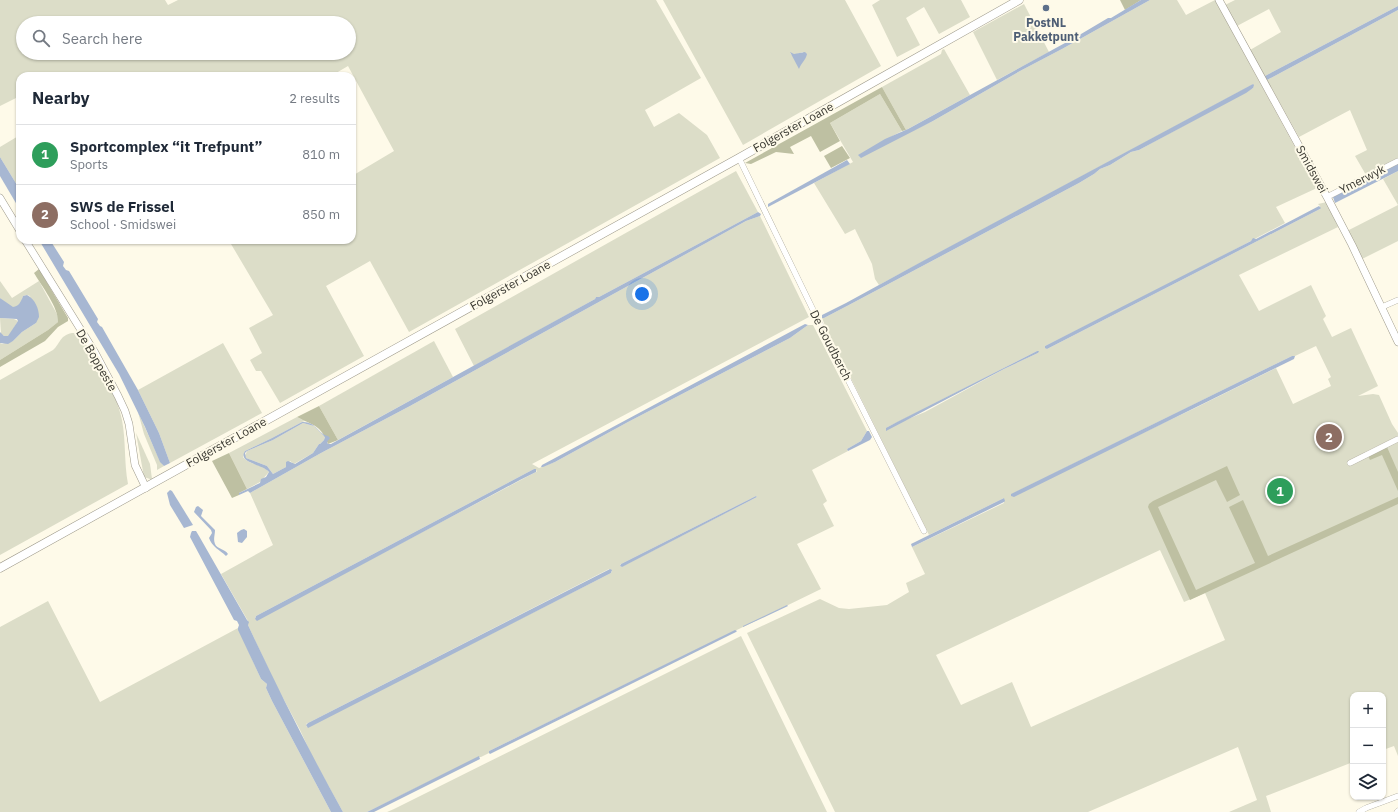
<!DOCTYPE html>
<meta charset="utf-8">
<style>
:root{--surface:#fff;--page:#f6f6f7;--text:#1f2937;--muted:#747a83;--line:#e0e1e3;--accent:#118dae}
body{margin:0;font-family:"IBM Plex Sans",sans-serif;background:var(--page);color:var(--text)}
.controls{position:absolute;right:12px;bottom:12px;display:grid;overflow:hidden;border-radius:8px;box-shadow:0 1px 3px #0004}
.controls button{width:36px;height:36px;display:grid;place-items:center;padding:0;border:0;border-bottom:1px solid var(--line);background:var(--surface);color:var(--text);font:20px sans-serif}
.you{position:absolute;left:642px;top:294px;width:14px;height:14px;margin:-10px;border:3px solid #fff;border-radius:50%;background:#1a73e8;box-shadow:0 0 0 6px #1a73e833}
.badge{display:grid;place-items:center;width:26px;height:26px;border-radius:50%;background:var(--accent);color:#fff;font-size:13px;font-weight:700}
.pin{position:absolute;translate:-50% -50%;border:2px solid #fff;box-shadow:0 1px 4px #0006}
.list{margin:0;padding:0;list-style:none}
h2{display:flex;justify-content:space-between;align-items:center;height:52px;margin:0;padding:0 16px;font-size:17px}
h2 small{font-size:13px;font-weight:400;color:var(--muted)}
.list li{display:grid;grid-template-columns:26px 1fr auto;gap:12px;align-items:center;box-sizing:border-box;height:60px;padding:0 16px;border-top:1px solid var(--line)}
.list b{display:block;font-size:15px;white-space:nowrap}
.list p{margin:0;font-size:13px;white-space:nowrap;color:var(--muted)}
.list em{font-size:13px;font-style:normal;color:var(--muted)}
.icon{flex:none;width:22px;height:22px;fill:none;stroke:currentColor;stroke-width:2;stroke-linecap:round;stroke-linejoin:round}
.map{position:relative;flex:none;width:1398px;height:812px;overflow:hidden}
.search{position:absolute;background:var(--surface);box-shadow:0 1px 3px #0004;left:16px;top:16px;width:340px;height:44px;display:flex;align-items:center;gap:10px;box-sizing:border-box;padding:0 14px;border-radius:22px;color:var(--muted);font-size:15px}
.panel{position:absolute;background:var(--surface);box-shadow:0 1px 3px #0004;left:16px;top:72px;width:340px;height:172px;border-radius:12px}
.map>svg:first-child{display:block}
.green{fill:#dcddc8;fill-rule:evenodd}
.forest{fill:#bec0a2}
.water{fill:#a7b7d2;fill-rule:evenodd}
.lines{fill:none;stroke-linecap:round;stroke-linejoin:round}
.minor-casing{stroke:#9d998a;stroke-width:6}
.tertiary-casing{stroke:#9d998a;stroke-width:8}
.secondary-casing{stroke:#9d998a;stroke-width:9}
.minor{stroke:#fff;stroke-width:5.5}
.tertiary{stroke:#fff;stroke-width:7}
.secondary{stroke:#fff;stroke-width:8}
.service-dot{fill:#5c6f8a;stroke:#fefae9;stroke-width:1.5}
.labels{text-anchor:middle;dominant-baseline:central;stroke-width:4;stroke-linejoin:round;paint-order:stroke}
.service-label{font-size:12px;font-weight:bold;fill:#4e5e75;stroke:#fefae9}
.street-label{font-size:12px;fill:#393831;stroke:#fefae9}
</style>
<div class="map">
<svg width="1398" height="812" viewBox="0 0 1398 812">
<rect width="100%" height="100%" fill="#fefae9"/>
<g class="green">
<path d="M0,0H165L168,5L178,0H656L701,78L645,110L654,127L679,113L707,135L720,158L409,332L370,261L326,286L364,356L280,403L261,371H256L250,360L262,353L249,328L273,315L231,244L239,240H352V176L394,151L348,66L331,76H20V96L0,106ZM23,23H349V53H23Z"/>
<path d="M663,0H845L881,66L743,145ZM803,52V61L800,64L790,53L794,55Z"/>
<path d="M880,0H961L970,17L939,34L924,7L906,18L920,45L897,57L872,5Z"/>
<path d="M1150,0H1177L1186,15L1215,0L1317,188L1276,207L1285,223L1158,290L1045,346L1047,349L1320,209V206L1318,204L1327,202L1338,227L1239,275L1259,311L1311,285L1326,316L1323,319L1332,337L1351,328L1378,386L1358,396L1373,394L1379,395L1392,424L1398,433V436L1365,452L1367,456L1398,442V756L1394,746L1383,750V695H1353V762L1266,796L1271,812H1229L1257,800L1238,747L1088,812H835L747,633L820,599L839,608L849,609L887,605L909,592L906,583L925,574L912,547L1004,503V498L929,535L826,328L822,318H824L847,306L1079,183L1094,174L1100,169L1110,165L1131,152L1139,150L1253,88V84L1252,85L879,285L875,279L872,264L855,229L845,234L814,183L853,162L830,123L880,94L902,131L881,142L904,135L933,121L1020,71L1062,49ZM1316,346L1331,377L1328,379L1331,386L1293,404L1276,368L1193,409L1011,496L1012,494L1292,356H1295ZM1037,351L1038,353L1004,369L925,412L886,428ZM1160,550L1184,602L1205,593L1225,640L1031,727L1012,682L961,705L936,655Z"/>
<path d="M1235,0H1398V6L1265,76L1250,50L1281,32L1269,9L1237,26L1225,5Z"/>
<path d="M1024,4L1049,52L997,80L973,32Z"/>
<path d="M1398,10V158L1366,175L1355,156L1367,150L1350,110L1299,137L1267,80Z"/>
<path d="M944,49L970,95L906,130L882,87L941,54L942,50Z"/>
<path d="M20,135V190L0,157V147Z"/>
<path d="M736,171L758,212L599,297H596L595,299L474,366L455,329Z"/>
<path d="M1398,171V241L1362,259L1347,231L1398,205L1383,179Z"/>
<path d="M760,216L809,317L532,464L539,468L555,462L628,422L790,338L808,325H813L867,431L861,441L847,449L848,451L812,470L827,501L823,504L834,526L797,544L821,589L489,751V753L481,757H479L367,812H343L314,760L300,730L274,681L248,625V621L221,574L273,545L250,493L321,453L410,406L746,221ZM534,469L537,471L536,472L256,620L255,618L256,616ZM756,496L757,497L621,567L620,565L621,564ZM609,569L612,571L611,573L307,727L306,724L308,723Z"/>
<path d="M0,281L12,298L39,281L58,316V322L48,330L0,360V343L2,344L13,341L22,332L36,323L30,296L27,295L23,296L21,303L16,307H11L0,298Z"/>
<path d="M0,318L14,319L18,321L9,336L6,337L1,334Z"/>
<path d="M72,333H78C94,360 116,389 122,420C126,441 124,463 128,484L0,555V380L53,350C61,343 59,336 72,333Z"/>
<path d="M434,341L453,377L338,440L319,406Z"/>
<path d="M223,343L262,413L170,463L159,433L138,390Z"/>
<path d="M138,412L160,461L164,466L157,470V465L144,434Z"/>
<path d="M297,417L305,421L302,422L272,438L245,451L243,457C249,465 263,464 269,472L260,482L247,489L229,453Z"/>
<path d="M303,423L314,426L325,437L324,440L320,444H319L313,453L294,464L290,461L286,467L273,474L267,466L246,458L245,456L247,451L273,440Z"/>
<path d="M136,433L150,464L152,479H150L144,477Z"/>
<path d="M48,601L100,702L238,628L261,679L267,684L266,688L272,701L331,812H0V627Z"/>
<path d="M741,636L827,812H387L394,809Z"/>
</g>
<g class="forest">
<path d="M1120,0H1141L1125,10Z"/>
<path d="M882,87L906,130L902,131L880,94L830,123L840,141L820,152L811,136L790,147L794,154L776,152L751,164L745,163Z"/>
<path d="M842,146L850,158L831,168L824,156Z"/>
<path d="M39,269L68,318V321L58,327L45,341L0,367V360L48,330L58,322C59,308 41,285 34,273Z"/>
<path d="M319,406L338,440L328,444C321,425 314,426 297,417Z"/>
<path d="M1387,447L1398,472V491L1382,455L1370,460L1368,456Z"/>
<path d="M229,453L247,489L239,493V495L232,498L212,461Z"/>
<path d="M1227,466L1240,495L1227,502L1216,480L1158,507L1196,590L1255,563L1229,507L1243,500L1268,556L1398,497V504L1190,600L1148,507L1149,504L1153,501Z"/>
</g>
<g class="water">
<path d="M1141,0H1150L1062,49L1020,71L933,121L861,158L858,155L885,139L908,129L1076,37L1108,18H1111Z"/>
<path d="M1398,6V10L1267,80L1265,76Z"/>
<path d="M790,52L794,54L805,52L807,54C806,60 801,63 799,69Z"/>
<path d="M1253,84L1254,85L1253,88L1246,93L1139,150L1131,152L1110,165L1100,169L1094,174L1079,183L847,306L824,318H822V315L846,303L921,262Z"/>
<path d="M0,157L20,190V210L0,176Z"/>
<path d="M847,160L850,164L768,207V204Z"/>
<path d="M1398,163V171L1335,203L1333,197Z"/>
<path d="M1319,206L1321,208L1320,209L1047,349L1045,348V346L1251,241L1253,238L1256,239Z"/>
<path d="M758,212L761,214L760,216L746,221L410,406L321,453L250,493L248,491L239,495V493L260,483L261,479L266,477L269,472C263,464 237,463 245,451L272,438L302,422C316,421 318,434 328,436L330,438L327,442L328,444H331L595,299L596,297H599ZM303,423L314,426L325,437L324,440L320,444H319L313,453L295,464L288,461L286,462V467L273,474L267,466L246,458L245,453L247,451L273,440Z"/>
<path d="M39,240H50L64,262L63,266L66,270L69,271L98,319L97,322L100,326L102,327L138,390L159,433L170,463L164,466L160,462L145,427L119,374Z"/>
<path d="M27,295C35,299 39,309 39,317L36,323L22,332L13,341L8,344L0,343V332L4,336H8L18,321L17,319L0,318V298L13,307C19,306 21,302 23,296Z"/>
<path d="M805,324L808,325L790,338L628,422L555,462L543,467H541L542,465Z"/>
<path d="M1037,351H1039L1038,353L1004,369L886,431V428L897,422Z"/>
<path d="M1292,356H1295L1294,359L1014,497L1011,496V494Z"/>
<path d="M867,431H869L872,437L870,440L848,451L847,449L861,441Z"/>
<path d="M534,469H536V472L520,480L257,621L255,619L256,616Z"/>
<path d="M170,490L172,491L193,525L184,528L170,505L167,493Z"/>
<path d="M756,496L757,497L622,567L620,566L621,564Z"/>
<path d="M1004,498L1005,501L1004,502L912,547L911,544Z"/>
<path d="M198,506L203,510L201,516L215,530C215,535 213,539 215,544C217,549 225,549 228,554L226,556C220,550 212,547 209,538L212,533L211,530L194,512L196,507Z"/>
<path d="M244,529L247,531V537L242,543L238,542L237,533L241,530Z"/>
<path d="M192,531H196L199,536L247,620L249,622L248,625C278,689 309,751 343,812H331L272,701L266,688L267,684L261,679L238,630V628L239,625L237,621L234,620L190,537L191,533Z"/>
<path d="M610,569L612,570L611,573L308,728L306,725L308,723Z"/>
<path d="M787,605L788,606L743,627V626Z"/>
<path d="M735,630L737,631L736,632L490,754L489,753V751Z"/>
<path d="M479,756L480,759L374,812H367Z"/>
</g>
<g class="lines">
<g class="minor-casing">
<g id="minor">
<path d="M739,158L817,318L924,531"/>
<path d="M1327,197L1398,161"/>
<path d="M1382,307L1398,300"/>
<path d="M1350,463L1398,439"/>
<path d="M1359,812L1366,808L1398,796"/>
<path d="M1397,812L1398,811"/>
</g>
</g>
<g class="tertiary-casing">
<g id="tertiary">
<path d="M1219,0L1327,197L1352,245L1398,342"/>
<path d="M0,198L20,231"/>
<path d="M25,240L94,351L118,396L125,411L129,424L135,465L146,488"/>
</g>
</g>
<g class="secondary-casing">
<path id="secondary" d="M0,568L739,158L1019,0"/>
</g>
<use href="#minor" class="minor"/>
<use href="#tertiary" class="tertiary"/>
<use href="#secondary" class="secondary"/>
</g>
<circle class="service-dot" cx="1046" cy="8" r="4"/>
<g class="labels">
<g class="service-label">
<text x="1046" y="22">PostNL<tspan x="1046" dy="14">Pakketpunt</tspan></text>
</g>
<g class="street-label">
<text transform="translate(793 127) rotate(-29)">Folgerster Loane</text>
<text transform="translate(1312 169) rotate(61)">Smidswei</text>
<text transform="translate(1362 179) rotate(-27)">Ymerwyk</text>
<text transform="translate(510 285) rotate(-29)">Folgerster Loane</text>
<text transform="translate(831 345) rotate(63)">De Goudberch</text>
<text transform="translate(97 360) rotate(60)">De Boppeste</text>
<text transform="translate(226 442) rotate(-29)">Folgerster Loane</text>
</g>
</g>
</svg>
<div class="controls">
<button>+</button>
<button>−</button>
<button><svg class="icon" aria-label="layers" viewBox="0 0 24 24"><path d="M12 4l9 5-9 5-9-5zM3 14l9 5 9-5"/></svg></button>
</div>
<div class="you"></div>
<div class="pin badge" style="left:1280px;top:491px;background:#2e9e5b">1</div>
<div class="pin badge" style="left:1329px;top:437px;background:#8d6e63">2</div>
<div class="search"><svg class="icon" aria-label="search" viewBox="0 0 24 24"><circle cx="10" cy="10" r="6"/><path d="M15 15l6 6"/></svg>Search here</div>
<section class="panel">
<h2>Nearby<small>2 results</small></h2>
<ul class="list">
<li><span class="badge" style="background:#2e9e5b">1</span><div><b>Sportcomplex “it Trefpunt”</b><p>Sports</p></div><em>810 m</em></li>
<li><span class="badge" style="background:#8d6e63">2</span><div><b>SWS de Frissel</b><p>School · Smidswei</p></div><em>850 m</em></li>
</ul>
</section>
</div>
